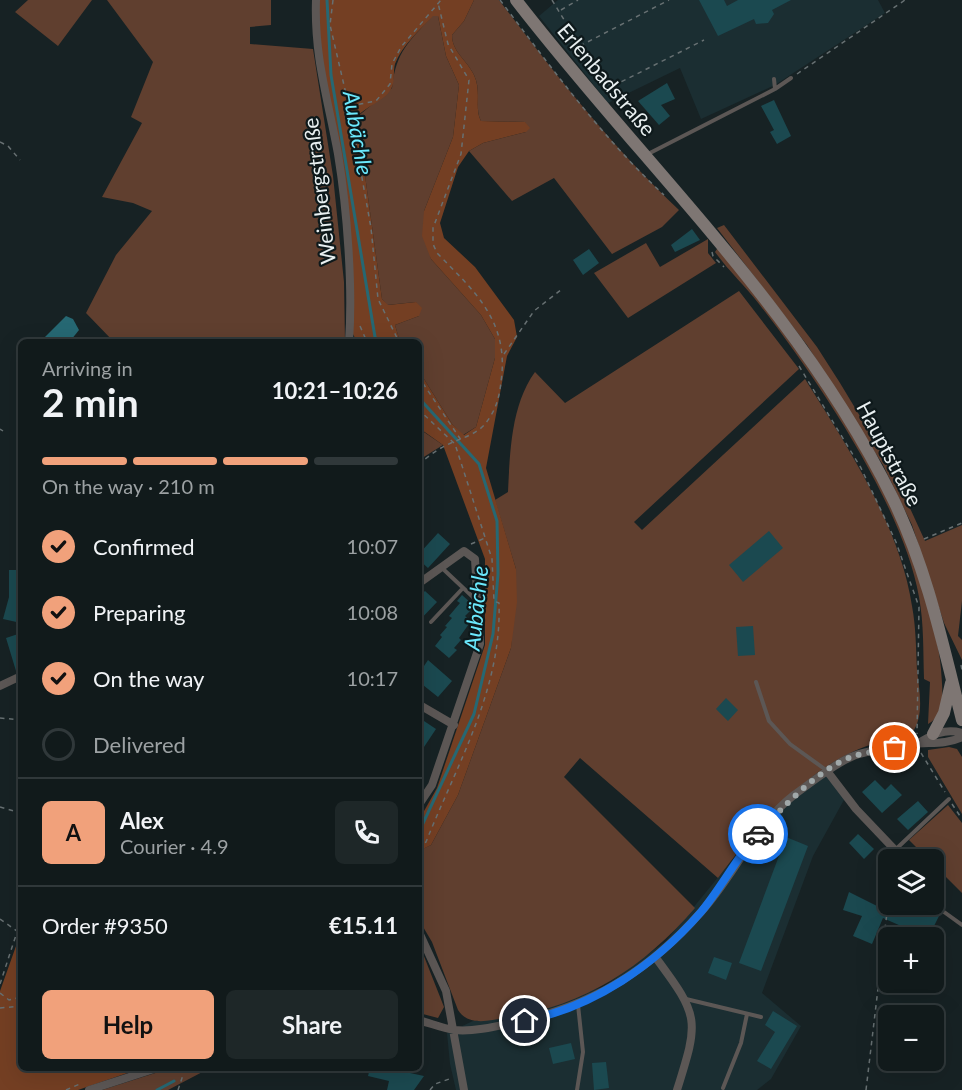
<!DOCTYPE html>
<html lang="en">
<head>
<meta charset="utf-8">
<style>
	:root { --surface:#111a1b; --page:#1e2728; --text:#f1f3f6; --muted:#9ca1a3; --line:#30383a; --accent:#f1a17b }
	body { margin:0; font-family:Lato,sans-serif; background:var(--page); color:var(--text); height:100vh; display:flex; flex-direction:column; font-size:22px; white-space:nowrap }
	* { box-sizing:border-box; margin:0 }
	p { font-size:20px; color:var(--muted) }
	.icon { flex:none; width:33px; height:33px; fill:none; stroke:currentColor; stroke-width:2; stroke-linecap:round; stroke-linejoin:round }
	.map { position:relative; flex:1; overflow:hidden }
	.sheet { position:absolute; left:18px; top:339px; width:404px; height:732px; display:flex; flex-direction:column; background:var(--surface); border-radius:9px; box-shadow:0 6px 24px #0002,0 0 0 2px var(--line) }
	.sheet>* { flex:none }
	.fabs { position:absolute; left:878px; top:849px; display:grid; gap:12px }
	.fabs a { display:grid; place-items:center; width:66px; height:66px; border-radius:9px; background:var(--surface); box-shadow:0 6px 24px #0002,0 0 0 2px var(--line); font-size:30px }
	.pin { position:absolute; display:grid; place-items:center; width:51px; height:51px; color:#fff; margin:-26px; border:3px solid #fff; border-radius:50%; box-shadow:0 2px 6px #0007 }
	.courier { position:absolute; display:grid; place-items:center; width:60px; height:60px; margin:-30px; border:4px solid #1a73e8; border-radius:50%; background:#fff; color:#222; box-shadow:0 2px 8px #0007 }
	.head em { font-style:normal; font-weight:700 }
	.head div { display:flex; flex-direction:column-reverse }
	.head { display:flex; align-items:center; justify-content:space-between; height:102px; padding:0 24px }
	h1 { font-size:39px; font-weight:700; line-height:45px }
	.bar { display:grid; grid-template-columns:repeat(4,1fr); gap:9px 6px; align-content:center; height:72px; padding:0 24px }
	.bar i { height:8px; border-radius:4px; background:var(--line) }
	.bar .selected { background:var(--accent) }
	.bar p { grid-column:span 4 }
	.line { display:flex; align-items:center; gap:15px; padding:0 24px; border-top:2px solid var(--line) }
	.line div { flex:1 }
	.round { display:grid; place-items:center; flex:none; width:63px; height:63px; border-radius:9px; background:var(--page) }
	ol { padding:0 24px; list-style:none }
	li { display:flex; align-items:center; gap:18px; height:66px }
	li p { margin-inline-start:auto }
	li .icon { padding:6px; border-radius:50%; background:var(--accent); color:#111; stroke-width:4 }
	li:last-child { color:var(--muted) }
	li i { width:33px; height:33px; border:3px solid var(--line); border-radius:50% }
	.cta { display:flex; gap:12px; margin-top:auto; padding:12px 24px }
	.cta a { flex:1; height:69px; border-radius:9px; background:var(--accent); color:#111; font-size:24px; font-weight:700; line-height:69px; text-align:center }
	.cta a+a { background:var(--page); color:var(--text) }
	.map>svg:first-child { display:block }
	.built { fill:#1b2e32 }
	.green { fill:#603f2f }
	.forest { fill:#743f23 }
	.water { fill:#266873 }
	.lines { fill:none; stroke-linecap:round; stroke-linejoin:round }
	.stream { stroke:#266873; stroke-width:3 }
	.building { fill:#1b4950 }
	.path { stroke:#677072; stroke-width:1.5; stroke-dasharray:4.5 4.5; stroke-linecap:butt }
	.lane { stroke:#5c5755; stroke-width:4 }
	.street { stroke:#5c5755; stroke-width:8 }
	.secondary { stroke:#7e7673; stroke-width:12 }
	.done { stroke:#a0a8a9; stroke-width:6; stroke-dasharray:0 10.8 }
	.route { stroke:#1a73e8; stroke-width:8 }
	.labels { text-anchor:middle; stroke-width:4.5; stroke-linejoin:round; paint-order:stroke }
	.street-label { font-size:21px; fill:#e9f0f1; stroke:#0e191b }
	.water-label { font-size:22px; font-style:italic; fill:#6be9fd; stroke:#0e191b }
</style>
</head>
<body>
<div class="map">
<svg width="962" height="1090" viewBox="0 0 962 1090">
	<rect width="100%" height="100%" fill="#172224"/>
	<!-- built -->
	<path class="built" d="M558 0H878L885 13 775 85 701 119 680 68 608 103 539 16Z
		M826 768 845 798 813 856 762 993 801 1026 771 1079 757 1090H456L450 1064 447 1033 473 1021H482L603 987 666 941 768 816Z"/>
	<!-- green -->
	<path class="green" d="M28 0H92L58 46 15 12Z
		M107 0H271V25L250 27V44L313 49 333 176 344 282 345 342H114L86 313 116 255 152 211 133 203 102 197 142 123 131 117 153 62Z
		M474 0H499C555 74 611 146 679 210L662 227 612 254 554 178 512 201 469 151 483 143 526 132 525 122 481 121C474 108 482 91 474 75 467 60 452 52 452 35L464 21Z
		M432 16H438L446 56 459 85 453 137 424 211 431 259 481 315 495 339V358L476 427 463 435 452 424 419 371 418 342H400L395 325 419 316 416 302 387 305 382 299 357 117 392 88C396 51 409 42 432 16Z
		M724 225 817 347 840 383 893 471 925 541 962 525V601L958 636 962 640V660L944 623 912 525 883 465 807 345 717 228Z
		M708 239V253L716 263 628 318 594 273 646 243 660 267Z
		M719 246C801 357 886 462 925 598 932 622 939 644 941 669 942 687 947 714 928 724L930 682 924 679C923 651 924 624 919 597 903 505 816 377 759 304 745 286 728 270 715 252Z
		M739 291 799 369 634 522 642 530 805 379C847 446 900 526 912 606 916 627 916 649 917 670 919 689 925 716 912 733 895 738 876 742 859 749 803 772 753 831 718 878L580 758 564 777 695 908C642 969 584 1006 504 1018 488 1021 468 1026 458 1010L432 942 419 920 418 851 431 845 458 795 511 648 516 569 495 500 508 492C510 452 511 405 535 372L565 403Z
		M418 428 443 445 419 460H418Z
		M949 747 957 749 962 757V814L928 757V750Z
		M948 805 962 823V893L933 864V860L928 859 909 840Z
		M418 941 444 1007 438 1018 419 1013Z
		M171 1068H210L168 1090H102Z"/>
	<!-- forest -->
	<path class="forest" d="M318 0H474L464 21 452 35C452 52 467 60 474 75 482 91 474 109 481 121L525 122 530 128 526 132 483 143 469 151 458 167 440 223 444 238 475 267 514 320 517 337 507 356 486 468 516 569 517 602 511 648 458 795 431 845 419 851V820L437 788 485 645V559L443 445 419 428V371L452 424 464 435 476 427 495 358V339L481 315 431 259 422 236 424 211 453 137 459 85 446 56 438 16H433C420 30 402 45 395 64 393 71 395 80 392 87 387 100 366 106 357 117L382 299 388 305 416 302 422 308 419 316 395 325 400 342H357L352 332 346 210 320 49Z
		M21 932V1068H142L78 1090H0V991Z"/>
	<!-- water -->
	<path class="water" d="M66 316 73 319 79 330 71 340 40 342Z"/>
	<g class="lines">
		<!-- stream -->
		<path class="stream" d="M327 0 331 75 375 337 379 342
			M418 397 479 464 497 521 498 574 493 634 474 714 418 834
			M157 1090 174 1081"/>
	</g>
	<!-- building -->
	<path class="building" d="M699 0H724L727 6 738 0H791L772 10 774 14 768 23 756 24 754 19 718 36Z
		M667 83 675 99 661 105 670 116 659 125 638 101Z
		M774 100 791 136 777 144 770 132 774 130 761 106Z
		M692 229 700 240 675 252 671 245Z
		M589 249 599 263 583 275 573 260Z
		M769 531 783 548 743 582 729 565Z
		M438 533 450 544 428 568 418 559V555Z
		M9 570H21V623L3 619 9 597Z
		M425 591 437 602 418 622V597Z
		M462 595 471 603 472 609 465 616 471 621 459 638 461 640 454 648 457 650 449 658 435 646 442 637 440 635 447 627 445 626 452 618 449 616 460 603 457 601Z
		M753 626 755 655 738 656 736 627Z
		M21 633V670L16 671 6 638Z
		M428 660 452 681 438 697 418 681V661L424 666Z
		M726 698 738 710 728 721 716 709Z
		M424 721 436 729 418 756V729Z
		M875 780 885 790 891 784 902 795 882 813 862 792Z
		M918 801 928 812 908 830 897 819Z
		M858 834 874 849 864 859 849 843Z
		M786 837 808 846 761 971 739 963Z
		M849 892 891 913 894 904H920L940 914 928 938 883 918 872 944 853 936 862 916 843 910Z
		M714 957 732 963 726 980 708 973Z
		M773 1011 797 1026 771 1069 757 1061 775 1032 765 1025Z
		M571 1043 575 1059 553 1064 549 1048Z
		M606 1062 609 1088 594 1090 592 1063Z
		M370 1068H387L424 1076 414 1090H387L389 1081 368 1076Z"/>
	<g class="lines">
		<!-- path -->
		<path class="path" d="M333 0 330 25 350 111 371 228 378 299 399 342
			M500 0C551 67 602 138 664 195
			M552 0 580 46 611 87 704 40
			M561 10 578 0
			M572 50 669 0
			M797 74 905 0
			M350 106 376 101 390 84 392 64 401 47 441 0
			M0 142 8 146 20 160
			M712 252 713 256 724 267
			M360 326 367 342
			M504 354 534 311 562 289
			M799 366 861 468 896 542 919 607 917 734
			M418 376 461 440
			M418 409 455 444 492 559 494 601 499 603C502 689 457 764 426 842L418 847
			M0 429 3 431
			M418 464C427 458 436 450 445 446 457 439 475 436 485 424 498 408 500 393 502 373 506 318 473 290 437 253L433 244V228L461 154 469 80 448 44 438 3
			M924 539 962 523
			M471 544 485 538
			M961 665 962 670
			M0 718 21 720
			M921 753 945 792
			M952 804 962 819
			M0 807 21 813
			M0 919 21 934
			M0 984 17 932
			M0 993 9 1000 21 997
			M0 1008 21 1006
			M66 1090 82 1083
			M178 1090 182 1078 179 1068
			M430 1090 435 1084 452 1078
			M866 1090 888 904"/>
		<!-- lane -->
		<path class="lane" d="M774 79 775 89
			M646 155 775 89 791 78
			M442 568 475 599
			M431 622 463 588
			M756 682 769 721 790 744 826 770
			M899 860 895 850 949 799
			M933 904 962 925
			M686 999 761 1017
			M723 1088 741 1043 747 1014
			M577 1090 583 1052 578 1005"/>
		<!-- street -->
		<path class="street" d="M316 0C314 57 328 99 338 154 347 209 353 286 349 342
			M418 584 464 551 475 559 480 644 432 785 418 806
			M0 686 21 676
			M418 704 454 725
			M917 744C931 735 945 728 962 733
			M827 771 856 809 895 850
			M418 930 446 991 464 1090
			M656 958C700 1017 699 1020 677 1090
			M418 1020C430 1023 442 1028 454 1030 472 1032 494 1027 512 1023 590 1007 648 972 701 912 734 876 754 826 794 795 812 782 831 766 851 757 869 749 894 748 913 744 931 742 945 745 962 737
			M89 1090 157 1068"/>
		<!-- secondary -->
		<path class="secondary" d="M516 0C644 166 800 309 893 499 927 569 943 645 962 720
			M933 734 944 713 951 683"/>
	</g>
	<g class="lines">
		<!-- done -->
		<path class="done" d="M758 834C782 808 820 767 854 756 867 752 882 751 895 748"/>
		<!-- route -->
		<path class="route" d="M525 1021C595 1006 655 965 701 912 722 887 736 858 758 834"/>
	</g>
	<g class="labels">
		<!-- street labels -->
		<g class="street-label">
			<text transform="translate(606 80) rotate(50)" y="7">Erlenbadstraße</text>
			<text transform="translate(320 191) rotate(-97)" y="7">Weinbergstraße</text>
			<text transform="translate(889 454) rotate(62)" y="7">Hauptstraße</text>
		</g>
		<!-- water labels -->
		<g class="water-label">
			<text transform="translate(358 133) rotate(80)" y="8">Aubächle</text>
			<text transform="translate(476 608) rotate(-84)" y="8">Aubächle</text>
		</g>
	</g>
</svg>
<div class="fabs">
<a><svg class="icon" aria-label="layers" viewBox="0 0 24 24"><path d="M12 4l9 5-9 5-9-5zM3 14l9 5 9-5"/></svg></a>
<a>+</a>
<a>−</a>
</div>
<div class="pin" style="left:895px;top:748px;background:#ea580c"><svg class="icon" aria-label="bag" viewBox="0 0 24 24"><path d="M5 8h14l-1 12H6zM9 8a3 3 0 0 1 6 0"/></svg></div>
<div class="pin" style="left:525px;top:1021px;background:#1f2937"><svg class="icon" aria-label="home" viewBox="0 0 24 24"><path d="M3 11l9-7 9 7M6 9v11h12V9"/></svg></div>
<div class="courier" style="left:758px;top:834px"><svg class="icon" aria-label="car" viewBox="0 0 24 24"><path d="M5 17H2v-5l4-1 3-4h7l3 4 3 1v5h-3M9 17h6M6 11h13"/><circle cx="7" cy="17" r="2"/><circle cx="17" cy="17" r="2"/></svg></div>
<section class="sheet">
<div class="head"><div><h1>2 min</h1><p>Arriving in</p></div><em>10:21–10:26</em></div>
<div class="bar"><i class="selected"></i><i class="selected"></i><i class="selected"></i><i></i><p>On the way · 210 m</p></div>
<ol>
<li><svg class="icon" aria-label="check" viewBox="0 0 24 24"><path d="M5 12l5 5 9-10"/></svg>Confirmed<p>10:07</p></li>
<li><svg class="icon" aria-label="check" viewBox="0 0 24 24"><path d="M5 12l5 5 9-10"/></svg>Preparing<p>10:08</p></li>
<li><svg class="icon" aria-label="check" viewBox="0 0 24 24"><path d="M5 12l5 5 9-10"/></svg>On the way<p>10:17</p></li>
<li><i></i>Delivered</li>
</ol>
<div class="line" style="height:108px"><b class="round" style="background:var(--accent);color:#111">A</b><div><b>Alex</b><p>Courier · 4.9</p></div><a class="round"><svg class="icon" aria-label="phone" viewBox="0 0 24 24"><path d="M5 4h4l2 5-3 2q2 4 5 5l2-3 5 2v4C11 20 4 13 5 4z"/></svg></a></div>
<div class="line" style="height:78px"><div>Order #9350</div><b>€15.11</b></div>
<div class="cta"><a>Help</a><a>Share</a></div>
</section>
</div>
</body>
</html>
